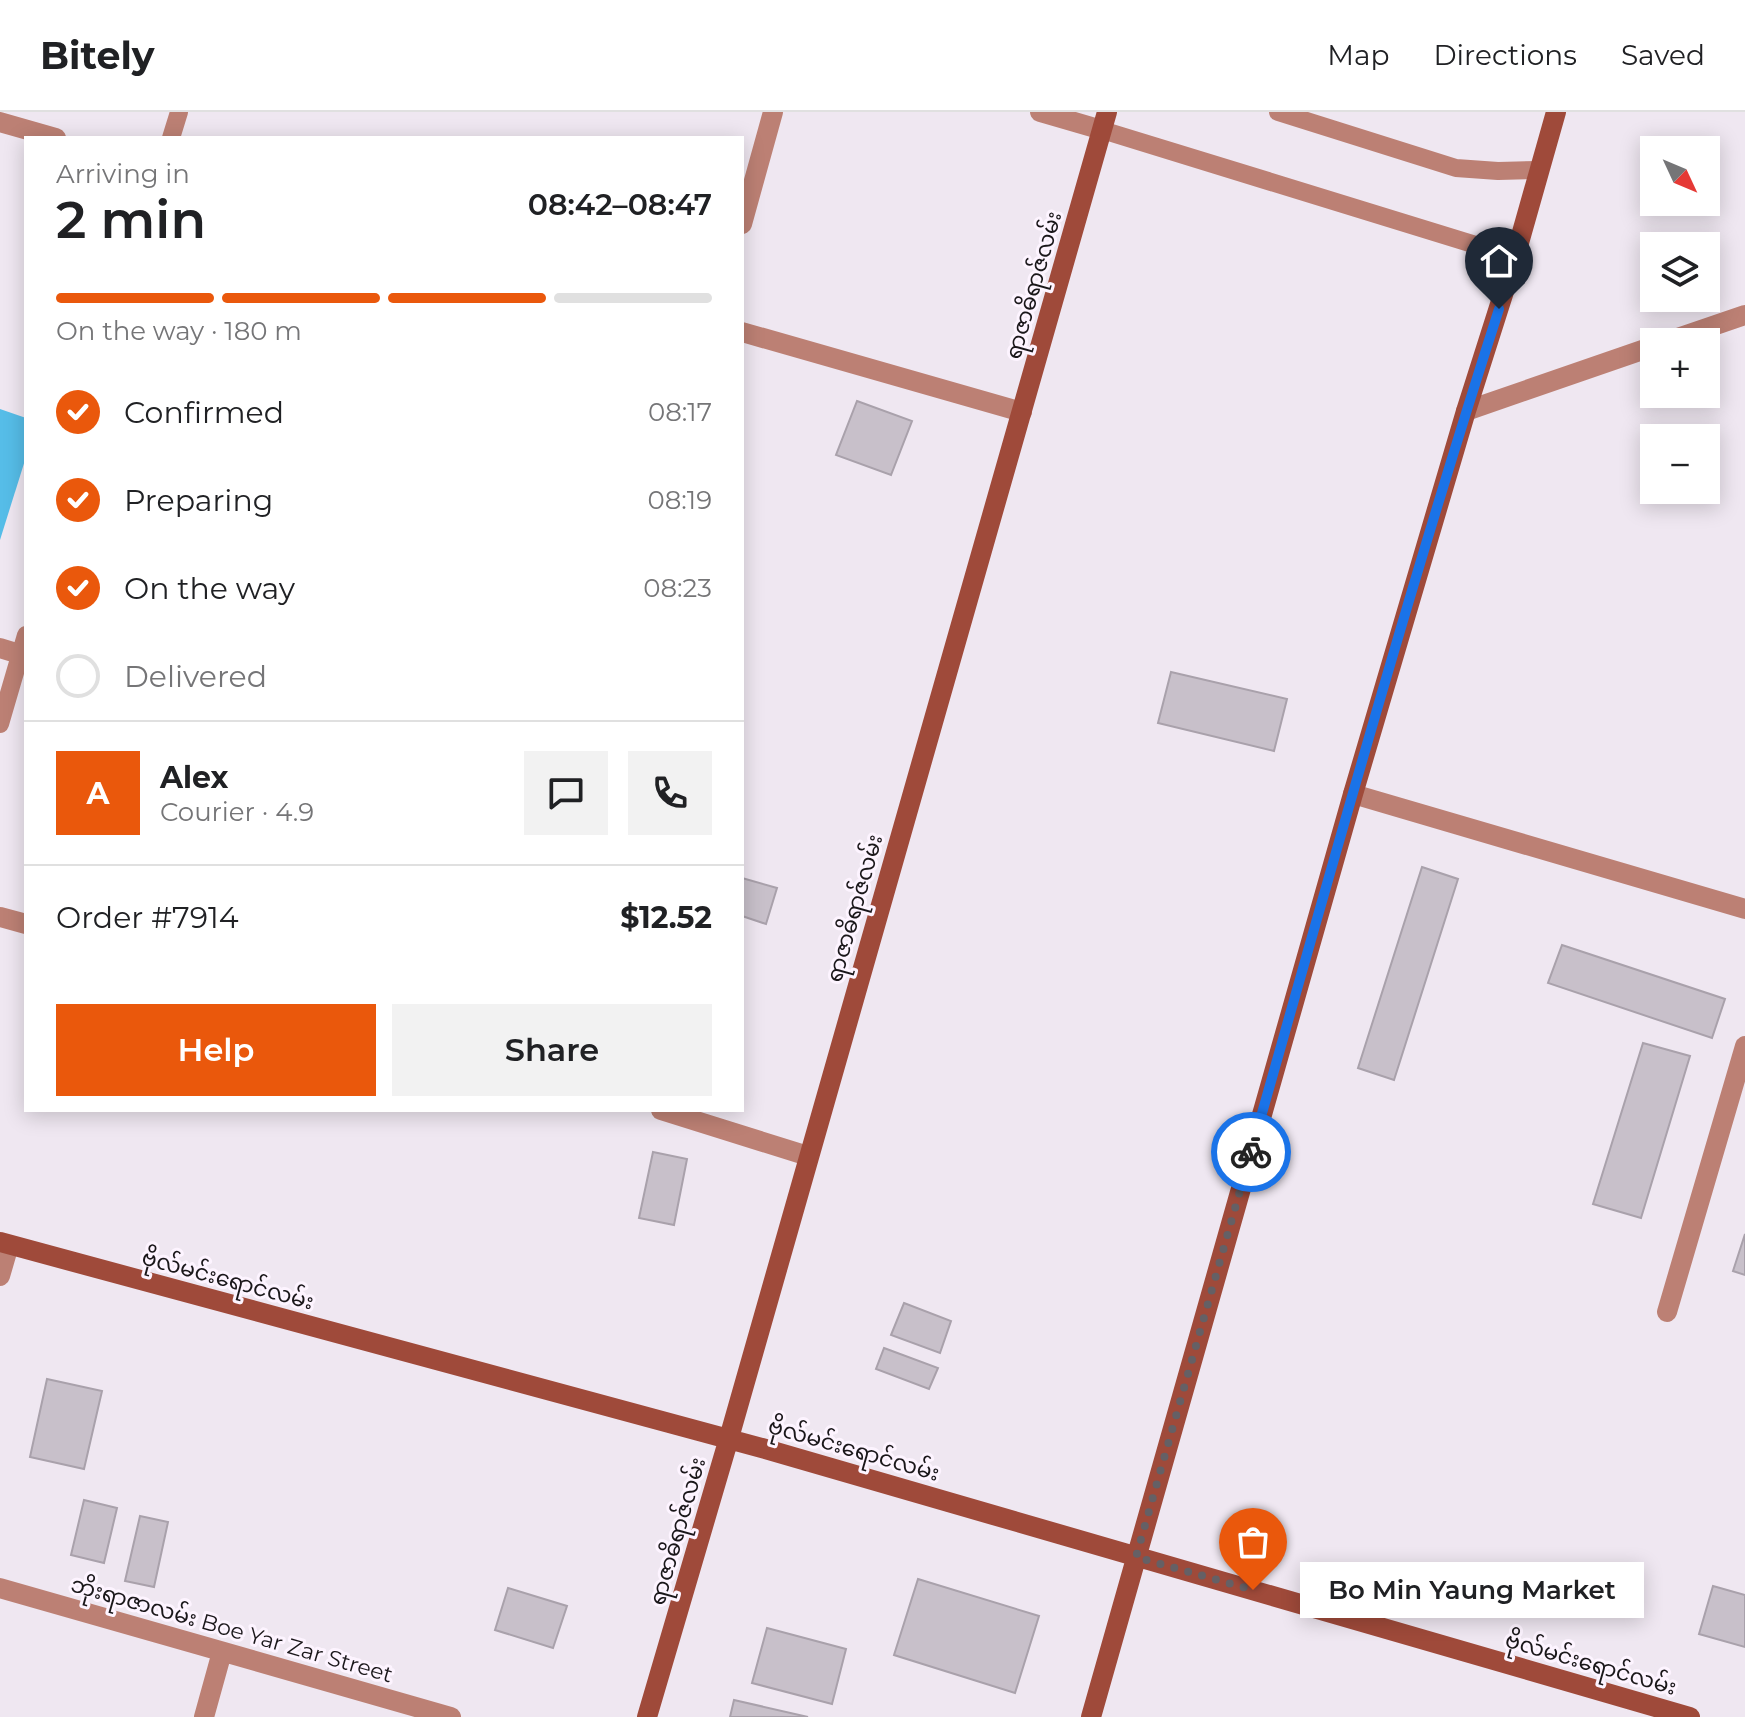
<!DOCTYPE html>
<html lang="en">
<head>
<meta charset="utf-8">
<style>
	:root { --surface:#fff; --page:#f2f2f2; --text:#202124; --muted:#757577; --line:#e0e0e0; --accent:#ea580c }
	body { margin:0; font-family:Montserrat,"Noto Sans Myanmar",sans-serif; background:var(--page); color:var(--text); height:100vh; display:flex; flex-direction:column; font-size:30px; white-space:nowrap }
	* { box-sizing:border-box; margin:0 }
	p { font-size:26px; color:var(--muted) }
	.icon { flex:none; width:44px; height:44px; fill:none; stroke:currentColor; stroke-width:2; stroke-linecap:round; stroke-linejoin:round }
	.map { position:relative; flex:1; overflow:hidden }
	.sheet { position:absolute; left:24px; top:24px; width:720px; height:976px; display:flex; flex-direction:column; background:var(--surface); border-radius:0px; box-shadow:0 4px 20px #0003 }
	.sheet>* { flex:none }
	.needle { width:52px; rotate:134deg }
	.tools { position:absolute; left:1640px; top:24px; display:grid; gap:16px }
	.tools a { display:grid; place-items:center; width:80px; height:80px; border-radius:0px; background:var(--surface); box-shadow:0 4px 20px #0003; font-size:40px }
	.pin { position:absolute; display:grid; place-items:center; width:68px; height:68px; color:#fff; margin:-82px -34px; border-radius:50% 50% 50% 0; rotate:-45deg; box-shadow:0 0 8px #0007 }
	.pin .icon { rotate:45deg }
	.courier { position:absolute; display:grid; place-items:center; width:80px; height:80px; margin:-40px; border:6px solid #1a73e8; border-radius:50%; background:#fff; color:#222; box-shadow:0 2px 10px #0007 }
	.bubble { position:absolute; height:56px; border-radius:0px; background:var(--surface); box-shadow:0 4px 20px #0003; font-size:26px; font-weight:600; line-height:56px; text-align:center }
	.overview em { font-style:normal; font-weight:600 }
	.overview div { display:flex; flex-direction:column-reverse }
	.overview { display:flex; align-items:center; justify-content:space-between; height:136px; padding:0 32px }
	h1 { font-size:52px; font-weight:600; line-height:60px }
	.bar { display:grid; grid-template-columns:repeat(4,1fr); gap:12px 8px; align-content:center; height:96px; padding:0 32px }
	.bar i { height:10px; border-radius:6px; background:var(--line) }
	.bar .current { background:var(--accent) }
	.bar p { grid-column:span 4 }
	.line { display:flex; align-items:center; gap:20px; padding:0 32px; border-top:2px solid var(--line) }
	.line div { flex:1 }
	.round { display:grid; place-items:center; flex:none; width:84px; height:84px; border-radius:0px; background:var(--page) }
	ol { padding:0 32px; list-style:none }
	li { display:flex; align-items:center; gap:24px; height:88px }
	li p { margin-inline-start:auto }
	li .icon { padding:8px; border-radius:50%; background:var(--accent); color:#fff; stroke-width:4 }
	li:last-child { color:var(--muted) }
	li i { width:44px; height:44px; border:4px solid var(--line); border-radius:50% }
	.primary-button { display:flex; gap:16px; margin-top:auto; padding:16px 32px }
	.primary-button a { flex:1; height:92px; border-radius:0px; background:var(--accent); color:#fff; font-size:32px; font-weight:600; line-height:92px; text-align:center }
	.primary-button a+a { background:var(--page); color:var(--text) }
	header { display:flex; align-items:center; gap:48px; box-sizing:border-box; height:112px; padding:0 40px; background:var(--surface); border-bottom:2px solid var(--line) }
	header strong { font-size:38px }
	nav { display:flex; gap:44px; margin-inline-start:auto; font-size:28px }
	.map>svg:first-child { display:block }
	.water { fill:#56bde8 }
	.building { fill:#c8c0ca; stroke:#a9a1ab; stroke-width:2 }
	.lines { fill:none; stroke-linecap:round; stroke-linejoin:round }
	.lane { stroke:#bc8074; stroke-width:18 }
	.street { stroke:#bc8074; stroke-width:20 }
	.secondary { stroke:#9f4a3a; stroke-width:20 }
	.done { stroke:#656065; stroke-width:8; stroke-dasharray:0 14.4 }
	.route { stroke:#1a73e8; stroke-width:10 }
	.labels { text-anchor:middle; stroke-width:6; stroke-linejoin:round; paint-order:stroke }
	.street-label { font-size:22px; fill:#1a171a; stroke:#fdf4ff }
</style>
</head>
<body>
<header>
<strong>Bitely</strong>
<nav><a>Map</a><a>Directions</a><a>Saved</a></nav>
</header>
<div class="map">
<svg width="1745" height="1605" viewBox="0 0 1745 1605">
	<rect width="100%" height="100%" fill="#efe7f1"/>
	<!-- water -->
	<path class="water" d="M0 297 26 306V345L0 428Z"/>
	<!-- building -->
	<path class="building" d="M857 289 912 309 891 363 836 343Z
		M1171 560 1287 587 1274 639 1158 611Z
		M1422 755 1458 767 1394 968 1358 956Z
		M742 766 777 776 766 812 742 804Z
		M1562 833 1725 887 1712 926 1548 871Z
		M1643 931 1690 944 1641 1106 1593 1092Z
		M653 1040 687 1047 674 1113 639 1106Z
		M1745 1122V1163L1733 1159Z
		M904 1191 951 1209 940 1241 891 1223Z
		M884 1236 938 1256 929 1277 876 1257Z
		M47 1267 102 1279 84 1357 30 1345Z
		M84 1388 117 1396 104 1451 71 1443Z
		M140 1404 168 1410 154 1475 125 1469Z
		M918 1467 1039 1504 1015 1581 894 1543Z
		M1713 1474 1745 1483V1535L1699 1522Z
		M508 1476 567 1494 553 1536 495 1518Z
		M767 1516 846 1537 832 1592 752 1571Z
		M734 1588 808 1605H730Z"/>
	<g class="lines">
		<!-- lane -->
		<path class="lane" d="M1278 0 1456 56 1498 59 1538 58
			M1102 18 1515 145
			M171 26 179 0
			M0 612 26 523"/>
		<!-- street -->
		<path class="street" d="M1040 0 1102 18
			M0 10 56 26
			M742 112 773 0
			M742 220 1022 300
			M1666 230 1745 203
			M1466 299 1654 234
			M0 536 26 544
			M1353 682 1745 797
			M0 805 26 812
			M661 998 808 1044
			M0 1164 9 1133
			M1667 1200 1745 934
			M0 1476 451 1605
			M204 1605 222 1540"/>
		<!-- secondary -->
		<path class="secondary" d="M0 1130 762 1336 1690 1605
			M647 1605 729 1326 1107 0
			M1091 1605 1353 682 1466 299 1515 145 1556 0"/>
	</g>
	<g class="lines">
		<!-- done -->
		<path class="done" d="M1251 1040 1136 1445 1253 1478"/>
		<!-- route -->
		<path class="route" d="M1251 1040C1331 758 1409 476 1499 197"/>
	</g>
	<g class="labels">
		<!-- street labels -->
		<g class="street-label">
			<text transform="translate(1033 173) rotate(-74)" y="8">ရာဇာဓိရာဇ်လမ်း</text>
			<text transform="translate(854 796) rotate(-74)" y="8">ရာဇာဓိရာဇ်လမ်း</text>
			<text transform="translate(228 1167) rotate(15)" y="8">ဗိုလ်မင်းရောင်လမ်း</text>
			<text transform="translate(854 1337) rotate(16)" y="8">ဗိုလ်မင်းရောင်လမ်း</text>
			<text transform="translate(677 1419) rotate(-74)" y="8">ရာဇာဓိရာဇ်လမ်း</text>
			<text transform="translate(232 1517) rotate(16)" y="8">ဘိုးရာဇာလမ်း Boe Yar Zar Street</text>
			<text transform="translate(1591 1551) rotate(16)" y="8">ဗိုလ်မင်းရောင်လမ်း</text>
		</g>
	</g>
</svg>
<div class="tools">
<a><svg class="needle" viewBox="-14 -14 28 28"><path d="M0-13l5 13h-10z" fill="#e53935"/><path d="M0 13l5-13h-10z" fill="#757577"/></svg></a>
<a><svg class="icon" aria-label="layers" viewBox="0 0 24 24"><path d="M12 4l9 5-9 5-9-5zM3 14l9 5 9-5"/></svg></a>
<a>+</a>
<a>−</a>
</div>
<div class="pin" style="left:1253px;top:1478px;background:#ea580c"><svg class="icon" aria-label="bag" viewBox="0 0 24 24"><path d="M5 8h14l-1 12H6zM9 8a3 3 0 0 1 6 0"/></svg></div>
<div class="pin" style="left:1499px;top:197px;background:#1f2937"><svg class="icon" aria-label="home" viewBox="0 0 24 24"><path d="M3 11l9-7 9 7M6 9v11h12V9"/></svg></div>
<div class="courier" style="left:1251px;top:1040px"><svg class="icon" aria-label="bike" viewBox="0 0 24 24"><circle cx="6" cy="16" r="4"/><circle cx="18" cy="16" r="4"/><path d="M6 16l4-8h5l3 8M10 8l3 8H6M13 5h3"/></svg></div>
<div class="bubble" style="left:1300px;top:1450px;width:344px">Bo Min Yaung Market</div>
<section class="sheet">
<div class="overview"><div><h1>2 min</h1><p>Arriving in</p></div><em>08:42–08:47</em></div>
<div class="bar"><i class="current"></i><i class="current"></i><i class="current"></i><i></i><p>On the way · 180 m</p></div>
<ol>
<li><svg class="icon" aria-label="check" viewBox="0 0 24 24"><path d="M5 12l5 5 9-10"/></svg>Confirmed<p>08:17</p></li>
<li><svg class="icon" aria-label="check" viewBox="0 0 24 24"><path d="M5 12l5 5 9-10"/></svg>Preparing<p>08:19</p></li>
<li><svg class="icon" aria-label="check" viewBox="0 0 24 24"><path d="M5 12l5 5 9-10"/></svg>On the way<p>08:23</p></li>
<li><i></i>Delivered</li>
</ol>
<div class="line" style="height:144px"><b class="round" style="background:var(--accent);color:#fff">A</b><div><b>Alex</b><p>Courier · 4.9</p></div><a class="round"><svg class="icon" aria-label="chat" viewBox="0 0 24 24"><path d="M4 5h16v11H9l-5 4z"/></svg></a><a class="round"><svg class="icon" aria-label="phone" viewBox="0 0 24 24"><path d="M5 4h4l2 5-3 2q2 4 5 5l2-3 5 2v4C11 20 4 13 5 4z"/></svg></a></div>
<div class="line" style="height:104px"><div>Order #7914</div><b>$12.52</b></div>
<div class="primary-button"><a>Help</a><a>Share</a></div>
</section>
</div>
</body>
</html>
